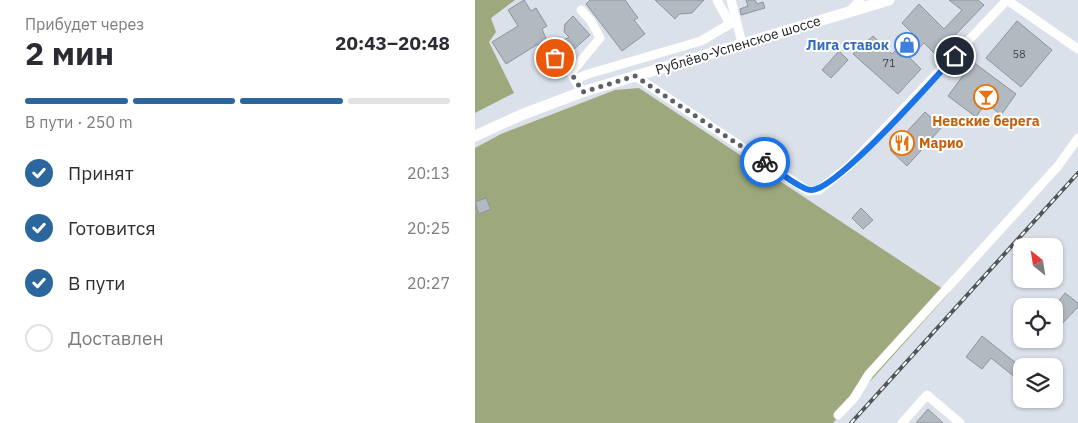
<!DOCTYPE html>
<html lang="ru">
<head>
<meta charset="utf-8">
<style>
	:root { --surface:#fff; --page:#f2f2f3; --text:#2b2b33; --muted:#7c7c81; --line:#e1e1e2; --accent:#2b669d }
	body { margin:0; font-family:"IBM Plex Sans",sans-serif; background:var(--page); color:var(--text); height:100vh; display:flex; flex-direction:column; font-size:19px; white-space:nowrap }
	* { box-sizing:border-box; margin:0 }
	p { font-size:16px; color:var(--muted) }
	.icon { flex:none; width:28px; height:28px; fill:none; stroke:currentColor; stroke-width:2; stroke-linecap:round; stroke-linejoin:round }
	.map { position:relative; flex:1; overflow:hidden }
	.sheet { display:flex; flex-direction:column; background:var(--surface); width:475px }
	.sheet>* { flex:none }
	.needle { width:32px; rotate:330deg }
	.fabs { position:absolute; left:538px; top:238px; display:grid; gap:10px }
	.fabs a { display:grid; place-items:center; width:50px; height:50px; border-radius:10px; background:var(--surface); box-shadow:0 1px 4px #0004; font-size:25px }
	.pin { position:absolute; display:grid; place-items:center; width:42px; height:42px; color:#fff; margin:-21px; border:2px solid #fff; border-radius:50%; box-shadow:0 1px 5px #0007 }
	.courier { position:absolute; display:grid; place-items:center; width:50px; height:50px; margin:-25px; border:4px solid #1a73e8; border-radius:50%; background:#fff; color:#222; box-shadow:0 1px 6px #0007 }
	.head em { font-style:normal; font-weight:700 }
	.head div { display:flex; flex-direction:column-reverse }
	.head { display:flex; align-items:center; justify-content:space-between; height:85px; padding:0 25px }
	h1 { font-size:32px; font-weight:700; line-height:38px }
	.bar { display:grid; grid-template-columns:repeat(4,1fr); gap:8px 5px; align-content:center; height:60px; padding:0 25px }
	.bar i { height:6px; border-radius:4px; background:var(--line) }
	.bar .active { background:var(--accent) }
	.bar p { grid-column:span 4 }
	ol { padding:0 25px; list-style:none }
	li { display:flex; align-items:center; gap:15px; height:55px }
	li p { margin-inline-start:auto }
	li .icon { padding:5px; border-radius:50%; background:var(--accent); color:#fff; stroke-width:4 }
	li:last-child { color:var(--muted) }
	li i { width:28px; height:28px; border:2px solid var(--line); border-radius:50% }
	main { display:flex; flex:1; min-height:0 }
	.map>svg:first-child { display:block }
	.forest { fill:#9da97c }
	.building { fill:#b2b9c1; stroke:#8d949c }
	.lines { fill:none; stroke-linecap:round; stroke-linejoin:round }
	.minor { stroke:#fff; stroke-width:9 }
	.major { stroke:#fff; stroke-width:11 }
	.rail-casing { stroke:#51555a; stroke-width:4 }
	.rail { stroke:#fff; stroke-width:2; stroke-dasharray:5.5; stroke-linecap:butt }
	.done { stroke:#5d6065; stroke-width:5; stroke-dasharray:0 9 }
	.route { stroke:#1a73e8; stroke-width:6 }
	.labels { text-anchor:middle; stroke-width:4; stroke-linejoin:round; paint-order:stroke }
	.number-label { font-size:11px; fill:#3f4247 }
	.street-label { font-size:14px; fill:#191b1e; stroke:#fff }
	.shop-label { font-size:14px; font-weight:bold; fill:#366cbe; stroke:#fff; text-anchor:end }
	.food-label { font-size:14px; font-weight:bold; fill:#c56008; stroke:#fff }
</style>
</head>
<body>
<main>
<section class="sheet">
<div class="head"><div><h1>2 мин</h1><p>Прибудет через</p></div><em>20:43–20:48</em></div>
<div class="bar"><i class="active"></i><i class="active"></i><i class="active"></i><i></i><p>В пути · 250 m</p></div>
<ol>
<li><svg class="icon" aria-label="check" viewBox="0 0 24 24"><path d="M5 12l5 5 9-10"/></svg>Принят<p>20:13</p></li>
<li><svg class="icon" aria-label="check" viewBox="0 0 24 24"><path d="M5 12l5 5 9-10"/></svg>Готовится<p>20:25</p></li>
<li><svg class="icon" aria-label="check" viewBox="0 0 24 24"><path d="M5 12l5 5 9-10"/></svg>В пути<p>20:27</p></li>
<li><i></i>Доставлен</li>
</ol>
</section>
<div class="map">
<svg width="603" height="423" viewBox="0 0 603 423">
	<rect width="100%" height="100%" fill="#dae1ea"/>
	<!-- forest -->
	<path class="forest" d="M0 0H40L16 18 21 32 14 42 39 93 0 113Z
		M164 88 474 293 358 423H0V148L26 134 140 90Z"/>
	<!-- building -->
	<path class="building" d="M49 0 56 11 61 8 72 26 67 29 75 48 68 52 63 44 31 64 17 42 43 26 33 10Z
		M115 0H150L163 18 159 20 170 34 147 51 111 4Z
		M180 0H229L217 13 204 14 200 19Z
		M271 0H280L282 4 288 2 290 8 266 15 265 9 273 6Z
		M474 0H503L509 5 461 55 449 43 435 58 446 69 423 94 378 54 398 36 417 54 438 34 427 23 444 4 469 29 487 10Z
		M98 16 115 35 98 50 89 40 94 37 89 32 90 24Z
		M542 21 577 50 546 87 511 58Z
		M364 51 373 60 356 78 347 70Z
		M498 62 541 94 526 115 511 103 501 117 473 96Z
		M450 112 467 127 432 166 415 150Z
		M11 198 16 209 4 214 0 202Z
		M386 208 398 220 388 229 377 218Z
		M590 293 603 303V307L582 329 579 326V307Z
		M507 336 546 367V382L516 358 507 369 491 357Z
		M453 409 468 423H441Z"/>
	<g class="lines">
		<!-- minor -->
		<path class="minor" d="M242 0 255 24
			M256 0 267 43
			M532 0 603 49
			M106 10 116 21 125 38 96 73 107 92
			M374 12 385 0
			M80 58 96 73
			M160 76 333 191 344 190 374 166 532 0
			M101 79 113 74 226 41 260 21
			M363 415 379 398 394 374 583 166 603 138
			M427 423 452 395 485 423"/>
		<!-- major -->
		<path class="major" d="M0 136 46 115 107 92 414 0"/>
		<defs>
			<path id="rail" d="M376 423 603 173"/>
		</defs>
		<!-- rail casing -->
		<use href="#rail" class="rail-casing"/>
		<!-- rail -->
		<use href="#rail" class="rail"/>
	</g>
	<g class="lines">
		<!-- done -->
		<path class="done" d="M80 58 96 73 108 92 160 76 290 162"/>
		<!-- route -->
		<path class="route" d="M290 162C299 168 326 190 336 190 361 191 459 79 480 56"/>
	</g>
	<!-- icons -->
	<defs>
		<symbol id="shop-ring" viewBox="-11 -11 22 22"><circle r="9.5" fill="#fff" stroke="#3f7fe0" stroke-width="1.5"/><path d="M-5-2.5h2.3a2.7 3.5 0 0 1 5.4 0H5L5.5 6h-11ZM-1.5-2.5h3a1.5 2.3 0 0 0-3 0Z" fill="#3f7fe0"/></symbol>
		<symbol id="bar-ring" viewBox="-11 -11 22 22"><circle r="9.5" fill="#fff" stroke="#e8710a" stroke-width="1.5"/><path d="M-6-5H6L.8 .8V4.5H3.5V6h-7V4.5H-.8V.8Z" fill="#e8710a"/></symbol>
		<symbol id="restaurant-ring" viewBox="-11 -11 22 22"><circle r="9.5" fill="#fff" stroke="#e8710a" stroke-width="1.5"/><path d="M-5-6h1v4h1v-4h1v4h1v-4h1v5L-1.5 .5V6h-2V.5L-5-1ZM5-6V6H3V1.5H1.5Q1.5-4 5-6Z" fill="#e8710a"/></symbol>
	</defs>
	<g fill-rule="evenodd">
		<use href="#shop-ring" x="418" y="31" width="28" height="28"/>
		<use href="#bar-ring" x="497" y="83" width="28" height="28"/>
		<use href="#restaurant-ring" x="413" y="129" width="28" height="28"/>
	</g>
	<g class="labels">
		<!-- number labels -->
		<g class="number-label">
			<text x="544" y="58">58</text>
			<text x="414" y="67">71</text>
		</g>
		<!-- street labels -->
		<g class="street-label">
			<text transform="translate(263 45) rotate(-17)" y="5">Рублёво-Успенское шоссе</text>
		</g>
		<!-- shop labels -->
		<g class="shop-label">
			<text x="414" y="50">Лига ставок</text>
		</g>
		<!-- food labels -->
		<g class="food-label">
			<text x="511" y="126">Невские берега</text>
			<text x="444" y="148" text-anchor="start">Марио</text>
		</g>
	</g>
</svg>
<div class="fabs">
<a><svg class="needle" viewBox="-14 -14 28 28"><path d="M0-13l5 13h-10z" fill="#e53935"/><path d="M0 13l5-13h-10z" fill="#7c7c81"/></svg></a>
<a><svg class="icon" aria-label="locate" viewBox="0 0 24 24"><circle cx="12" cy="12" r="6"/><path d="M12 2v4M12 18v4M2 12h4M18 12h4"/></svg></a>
<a><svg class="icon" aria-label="layers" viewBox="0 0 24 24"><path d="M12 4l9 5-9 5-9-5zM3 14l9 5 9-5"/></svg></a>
</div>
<div class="pin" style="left:80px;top:58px;background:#ea580c"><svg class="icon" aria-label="bag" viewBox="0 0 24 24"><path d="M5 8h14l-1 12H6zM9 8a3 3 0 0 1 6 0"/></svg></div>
<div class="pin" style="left:480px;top:56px;background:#1f2937"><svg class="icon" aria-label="home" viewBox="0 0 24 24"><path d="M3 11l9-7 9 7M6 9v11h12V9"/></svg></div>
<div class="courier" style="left:290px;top:162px"><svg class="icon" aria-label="bike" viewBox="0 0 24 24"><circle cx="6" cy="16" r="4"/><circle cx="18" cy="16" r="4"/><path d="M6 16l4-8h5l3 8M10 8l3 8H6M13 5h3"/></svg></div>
</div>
</main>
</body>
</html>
